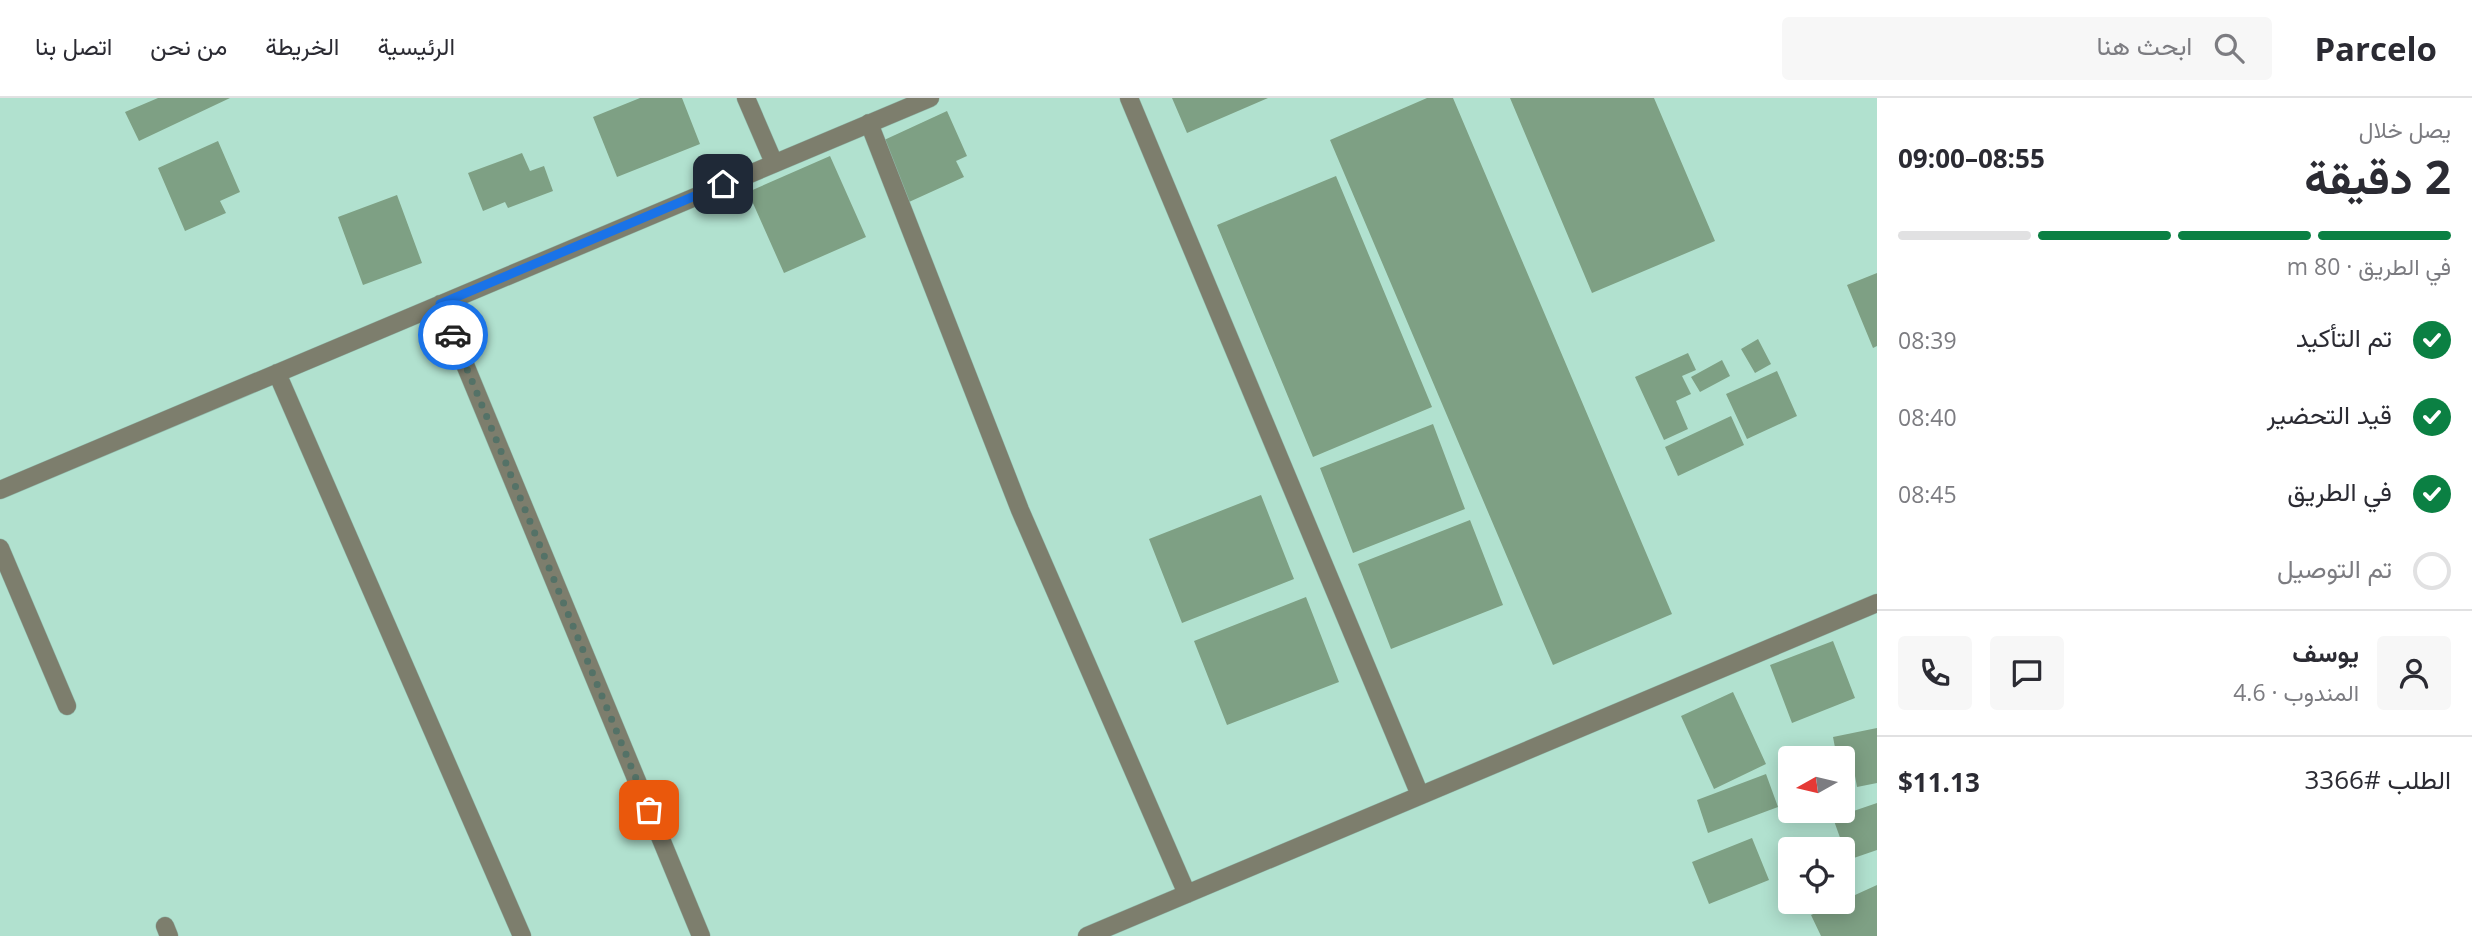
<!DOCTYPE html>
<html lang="ar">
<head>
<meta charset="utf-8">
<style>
	:root { --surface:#fff; --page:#f7f7f7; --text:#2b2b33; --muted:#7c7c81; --line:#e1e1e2; --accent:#0b8043 }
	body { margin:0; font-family:"Open Sans",Vazirmatn,sans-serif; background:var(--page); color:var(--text); direction:rtl; height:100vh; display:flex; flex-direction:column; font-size:26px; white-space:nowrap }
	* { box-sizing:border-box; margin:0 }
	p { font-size:23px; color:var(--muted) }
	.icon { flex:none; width:38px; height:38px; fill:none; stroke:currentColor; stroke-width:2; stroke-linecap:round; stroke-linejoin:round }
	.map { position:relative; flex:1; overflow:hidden; direction:ltr }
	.sheet { display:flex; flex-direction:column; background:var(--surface); width:595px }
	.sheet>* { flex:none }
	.needle { width:46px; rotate:262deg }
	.fabs { position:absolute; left:1778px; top:648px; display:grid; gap:14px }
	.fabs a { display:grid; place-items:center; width:77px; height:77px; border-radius:7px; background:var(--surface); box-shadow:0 4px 18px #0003; font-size:35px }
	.pin { position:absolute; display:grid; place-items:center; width:60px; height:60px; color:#fff; margin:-30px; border-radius:14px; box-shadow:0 4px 10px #0006 }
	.courier { position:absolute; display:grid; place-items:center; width:70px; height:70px; margin:-35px; border:5px solid #1a73e8; border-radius:50%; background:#fff; color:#222; box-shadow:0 2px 9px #0007 }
	.overview em { font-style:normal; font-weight:700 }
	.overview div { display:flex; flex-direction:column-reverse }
	.overview { display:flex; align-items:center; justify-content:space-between; height:119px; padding:0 21px }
	h1 { font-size:46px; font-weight:700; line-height:52px }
	.bar { display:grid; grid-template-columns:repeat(4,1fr); gap:10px 7px; align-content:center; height:84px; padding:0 21px }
	.bar i { height:9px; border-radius:5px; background:var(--line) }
	.bar .selected { background:var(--accent) }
	.bar p { grid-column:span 4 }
	.line { display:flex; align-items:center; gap:18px; padding:0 21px; border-top:2px solid var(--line) }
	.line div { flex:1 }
	.round { display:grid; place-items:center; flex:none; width:74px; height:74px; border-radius:7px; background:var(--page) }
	ol { padding:0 21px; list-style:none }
	li { display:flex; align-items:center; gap:21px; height:77px }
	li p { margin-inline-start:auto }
	li .icon { padding:7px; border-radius:50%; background:var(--accent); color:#fff; stroke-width:4 }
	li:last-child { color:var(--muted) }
	li i { width:38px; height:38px; border:4px solid var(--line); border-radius:50% }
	header { display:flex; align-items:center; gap:42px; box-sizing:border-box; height:98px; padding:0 35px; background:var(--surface); border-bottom:2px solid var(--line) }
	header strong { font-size:33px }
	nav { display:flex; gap:38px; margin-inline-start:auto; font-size:24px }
	.search { width:490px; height:63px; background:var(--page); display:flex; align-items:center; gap:18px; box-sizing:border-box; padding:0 24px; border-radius:7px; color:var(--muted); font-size:26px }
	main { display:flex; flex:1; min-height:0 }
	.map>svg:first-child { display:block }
	.building { fill:#7ea084 }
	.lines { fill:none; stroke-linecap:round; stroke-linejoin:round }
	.minor-casing { stroke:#92bbac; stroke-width:19 }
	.minor { stroke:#7d7e6d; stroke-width:18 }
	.done { stroke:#547267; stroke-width:7; stroke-dasharray:0 12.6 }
	.route { stroke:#1a73e8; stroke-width:9 }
</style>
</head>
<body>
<header>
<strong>Parcelo</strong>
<div class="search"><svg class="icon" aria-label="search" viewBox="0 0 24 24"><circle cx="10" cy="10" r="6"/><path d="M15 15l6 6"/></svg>ابحث هنا</div>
<nav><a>الرئيسية</a><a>الخريطة</a><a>من نحن</a><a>اتصل بنا</a></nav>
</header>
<main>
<section class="sheet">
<div class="overview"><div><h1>2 دقيقة</h1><p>يصل خلال</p></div><em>08:55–09:00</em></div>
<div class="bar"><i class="selected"></i><i class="selected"></i><i class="selected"></i><i></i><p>في الطريق · 80 m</p></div>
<ol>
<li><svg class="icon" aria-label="check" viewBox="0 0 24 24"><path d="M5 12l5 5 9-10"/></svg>تم التأكيد<p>08:39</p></li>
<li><svg class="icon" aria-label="check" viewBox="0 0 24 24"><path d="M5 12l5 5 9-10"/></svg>قيد التحضير<p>08:40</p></li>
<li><svg class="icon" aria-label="check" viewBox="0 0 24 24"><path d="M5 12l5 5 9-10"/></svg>في الطريق<p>08:45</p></li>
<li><i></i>تم التوصيل</li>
</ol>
<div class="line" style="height:126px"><a class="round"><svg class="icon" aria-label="person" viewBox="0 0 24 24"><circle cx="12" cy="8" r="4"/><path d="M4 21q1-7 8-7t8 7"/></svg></a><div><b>يوسف</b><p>المندوب · 4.6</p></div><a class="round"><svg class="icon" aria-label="chat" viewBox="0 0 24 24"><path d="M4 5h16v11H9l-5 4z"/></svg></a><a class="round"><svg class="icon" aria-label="phone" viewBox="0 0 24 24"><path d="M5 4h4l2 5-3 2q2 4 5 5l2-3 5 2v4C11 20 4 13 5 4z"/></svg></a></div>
<div class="line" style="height:91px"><div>الطلب #3366</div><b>$11.13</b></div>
</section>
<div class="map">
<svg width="1877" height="838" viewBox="0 0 1877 838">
	<rect width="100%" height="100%" fill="#b1e1cf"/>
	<!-- building -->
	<path class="building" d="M158 0H230L139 43 125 14Z
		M640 0H682L700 46 617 79 593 19Z
		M1172 0H1268L1187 35Z
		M1427 0H1453L1672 516 1553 567 1330 42Z
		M1510 0H1654L1715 143 1592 195Z
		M947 13 967 58 956 63 964 79 909 104 882 43Z
		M218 43 240 94 220 103 226 115 185 133 158 70Z
		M522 55 530 73 544 68 553 93 508 110 505 104 483 113 468 75Z
		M830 58 866 139 784 175 748 94Z
		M1336 78 1432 309 1313 359 1217 127Z
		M397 97 422 165 363 187 338 119Z
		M1877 175V248L1873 250 1847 187Z
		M1758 241 1771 266 1755 275 1741 251Z
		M1688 255 1696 272 1682 278 1691 296 1676 303 1688 331 1664 342 1635 279Z
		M1722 262 1730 278 1700 294 1691 279Z
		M1777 273 1797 318 1747 341 1726 296Z
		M1731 318 1744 347 1678 378 1665 349Z
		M1433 326 1465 411 1353 455 1320 370Z
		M1261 397 1294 481 1182 525 1149 441Z
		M1470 422 1503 507 1391 551 1358 466Z
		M1306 499 1339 584 1227 627 1194 543Z
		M1833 543 1855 600 1792 625 1770 567Z
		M1733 594 1766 666 1714 691 1681 618Z
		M1877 630V685L1857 689 1855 678 1843 680V660H1837L1833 639Z
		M1766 676 1778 709 1708 735 1697 702Z
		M1877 705V752L1848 762 1833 720Z
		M1752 740 1769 782 1709 806 1692 764Z
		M1877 787V838H1821L1811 817Z"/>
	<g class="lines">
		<defs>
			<path id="minor" d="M746 0 774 65
				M1129 0 1420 697
				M869 25 1020 412 1187 796
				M440 206 701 838
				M277 275 522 838
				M0 392 930 0
				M0 450 67 608
				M165 828 169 838
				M1087 838 1877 505"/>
		</defs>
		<!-- minor casing -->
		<use href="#minor" class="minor-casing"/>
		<!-- minor -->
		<use href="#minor" class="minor"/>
	</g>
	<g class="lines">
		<!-- done -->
		<path class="done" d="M453 237 649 712"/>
		<!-- route -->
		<path class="route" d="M453 237 440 206 723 86"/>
	</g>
</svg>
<div class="fabs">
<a><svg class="needle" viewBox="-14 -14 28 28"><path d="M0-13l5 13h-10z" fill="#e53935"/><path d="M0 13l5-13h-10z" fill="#7c7c81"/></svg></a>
<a><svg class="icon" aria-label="locate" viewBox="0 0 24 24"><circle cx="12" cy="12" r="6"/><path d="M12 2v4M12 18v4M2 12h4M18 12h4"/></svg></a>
</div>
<div class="pin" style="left:649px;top:712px;background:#ea580c"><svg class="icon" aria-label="bag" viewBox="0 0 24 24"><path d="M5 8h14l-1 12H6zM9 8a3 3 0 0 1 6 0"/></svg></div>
<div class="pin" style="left:723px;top:86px;background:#1f2937"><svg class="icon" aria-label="home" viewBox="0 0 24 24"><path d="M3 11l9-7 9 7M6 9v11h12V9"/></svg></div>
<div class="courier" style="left:453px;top:237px"><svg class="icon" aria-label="car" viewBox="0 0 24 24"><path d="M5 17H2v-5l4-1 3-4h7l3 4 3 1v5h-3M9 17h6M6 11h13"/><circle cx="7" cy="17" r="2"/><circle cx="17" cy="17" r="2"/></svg></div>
</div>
</main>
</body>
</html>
